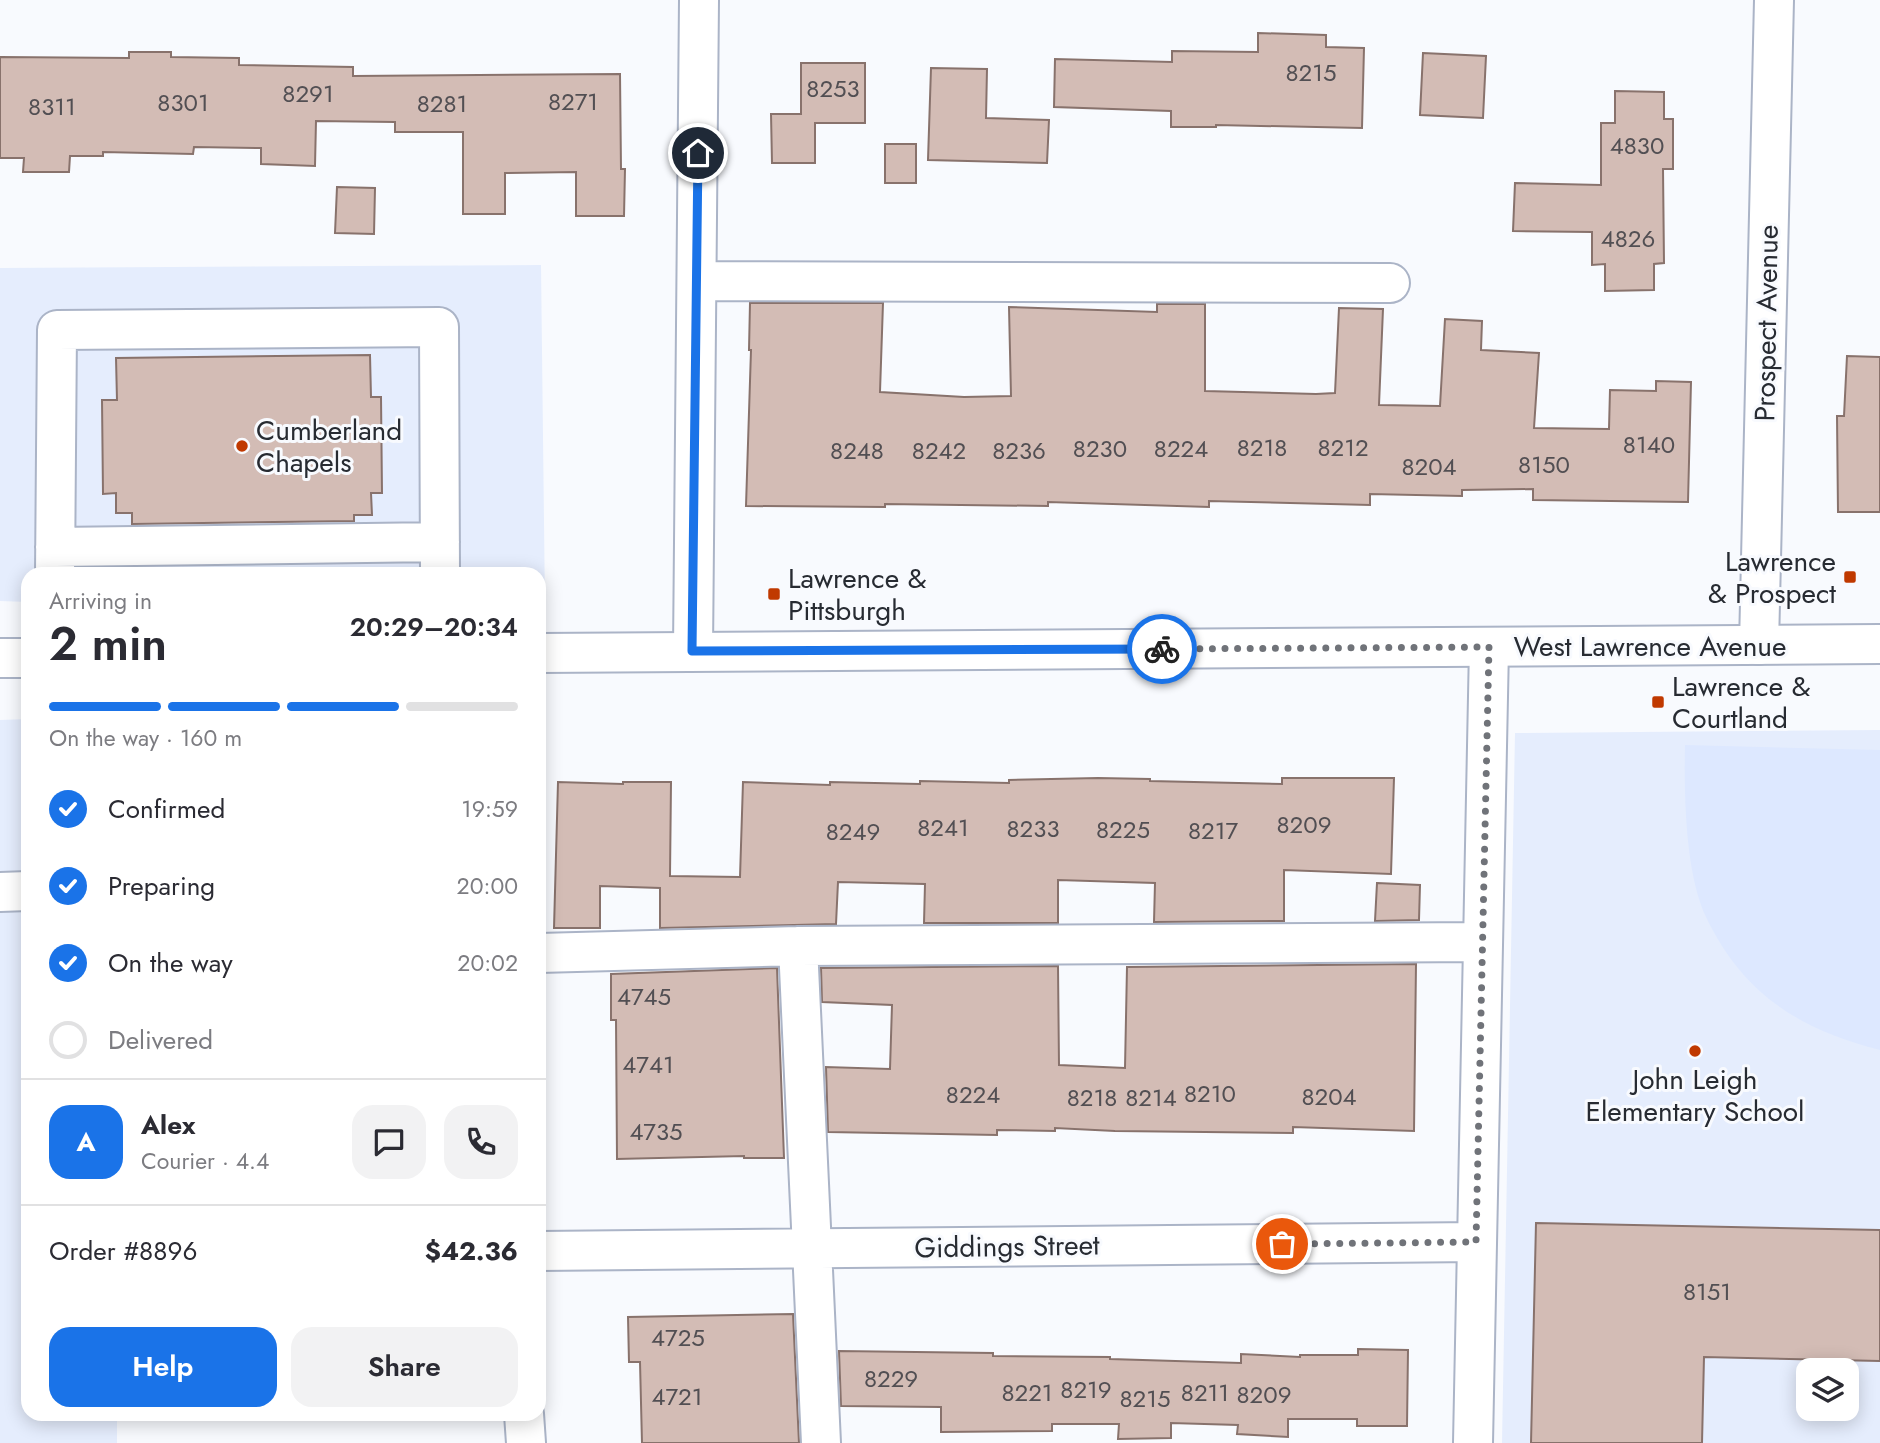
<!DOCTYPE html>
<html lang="en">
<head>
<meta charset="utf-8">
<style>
	:root { --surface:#fff; --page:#f2f2f3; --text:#2b2b33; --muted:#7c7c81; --line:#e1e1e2; --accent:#1a73e8 }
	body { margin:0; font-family:Jost,sans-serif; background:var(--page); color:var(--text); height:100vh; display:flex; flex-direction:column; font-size:26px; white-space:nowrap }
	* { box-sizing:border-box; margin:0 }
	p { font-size:23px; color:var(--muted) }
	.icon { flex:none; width:38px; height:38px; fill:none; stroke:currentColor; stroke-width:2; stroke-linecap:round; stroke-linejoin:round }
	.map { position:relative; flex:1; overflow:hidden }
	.details { position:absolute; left:21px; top:567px; width:525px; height:854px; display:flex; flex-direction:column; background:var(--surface); border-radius:21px; box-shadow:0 4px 18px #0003 }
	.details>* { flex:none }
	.buttons { position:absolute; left:1796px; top:1358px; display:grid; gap:14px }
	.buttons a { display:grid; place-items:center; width:63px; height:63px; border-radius:14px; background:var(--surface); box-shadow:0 4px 18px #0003; font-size:35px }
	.pin { position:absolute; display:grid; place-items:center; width:60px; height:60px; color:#fff; margin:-30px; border:4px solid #fff; border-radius:50%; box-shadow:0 2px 7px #0007 }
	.courier { position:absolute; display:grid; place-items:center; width:70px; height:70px; margin:-35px; border:5px solid #1a73e8; border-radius:50%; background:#fff; color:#222; box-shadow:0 2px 9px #0007 }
	.overview em { font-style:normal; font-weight:600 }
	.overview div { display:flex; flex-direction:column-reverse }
	.overview { display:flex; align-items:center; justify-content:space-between; height:119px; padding:0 28px }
	h1 { font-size:46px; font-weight:600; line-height:52px }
	.bar { display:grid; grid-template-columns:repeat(4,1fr); gap:10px 7px; align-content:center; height:84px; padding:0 28px }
	.bar i { height:9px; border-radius:5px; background:var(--line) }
	.bar .selected { background:var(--accent) }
	.bar p { grid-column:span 4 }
	.line { display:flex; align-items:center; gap:18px; padding:0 28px; border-top:2px solid var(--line) }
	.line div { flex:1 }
	.round { display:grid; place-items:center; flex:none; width:74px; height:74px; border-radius:21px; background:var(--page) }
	ol { padding:0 28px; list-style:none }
	li { display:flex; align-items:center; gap:21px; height:77px }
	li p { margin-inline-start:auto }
	li .icon { padding:7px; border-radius:50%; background:var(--accent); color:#fff; stroke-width:4 }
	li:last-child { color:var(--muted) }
	li i { width:38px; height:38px; border:4px solid var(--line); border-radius:50% }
	.action { display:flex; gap:14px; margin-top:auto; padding:14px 28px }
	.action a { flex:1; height:80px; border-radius:21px; background:var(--accent); color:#fff; font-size:28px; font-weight:600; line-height:80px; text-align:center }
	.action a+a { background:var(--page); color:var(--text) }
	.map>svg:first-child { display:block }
	.built { fill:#e5edfd; fill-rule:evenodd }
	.green { fill:#dde8ff }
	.building { fill:#d3bcb5; stroke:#88726c; stroke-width:2 }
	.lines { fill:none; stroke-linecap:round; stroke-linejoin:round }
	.minor-casing { stroke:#abb4c7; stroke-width:42 }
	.major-casing { stroke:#abb4c7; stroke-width:42 }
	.minor { stroke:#fff; stroke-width:38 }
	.major { stroke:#fff; stroke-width:38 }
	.done { stroke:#707379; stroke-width:7; stroke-dasharray:0 12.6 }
	.route { stroke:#1a73e8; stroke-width:9 }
	.poi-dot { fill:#c03900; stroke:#f8fafe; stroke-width:2.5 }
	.labels { text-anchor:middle; stroke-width:6; stroke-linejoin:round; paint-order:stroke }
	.number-label { font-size:24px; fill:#524f53 }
	.street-label { font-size:28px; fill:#272b32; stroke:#f8fafe }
	.poi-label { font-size:28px; fill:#272b32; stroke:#f8fafe; text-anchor:start }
</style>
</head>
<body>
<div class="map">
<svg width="1880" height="1443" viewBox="0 0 1880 1443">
	<rect width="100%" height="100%" fill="#f8fafe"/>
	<!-- built -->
	<path class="built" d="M541 265 545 607H539V574H28V602L0 601V268Z
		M28 719V1414H117V1443H0V720Z
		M1880 730V1443H1502L1515 733ZM1808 1370H1846V1409H1808Z"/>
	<!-- green -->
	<path class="green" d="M1685 745 1880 750V1050C1801 1030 1744 995 1707 919 1685 875 1684 794 1685 745Z"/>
	<!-- building -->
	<path class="building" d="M1258 33 1326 35V47L1364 48 1362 128 1216 125V127H1171V111L1054 107 1055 59 1172 62V51L1258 52Z
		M129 52H171V57L239 58V65L353 67V76L620 74 621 169H625L624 216H576V172L505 173V214H463V132H395V122L316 121 315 166 261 164V148L194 147 193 154 103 152V156H70L69 172H23L24 158H0V57L129 58Z
		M1423 53 1486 56 1483 118 1420 115Z
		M801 63H865V123H815V163H772L771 114H801Z
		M931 68 987 69 986 118 1049 120 1047 163 928 160Z
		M1615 91 1664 92V119H1673V169H1663L1664 263 1654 264V290L1605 291V264L1592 265V232L1513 231 1515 183 1601 185V123H1615Z
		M885 144H916V183H885Z
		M337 187 375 188 374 234 335 233Z
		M750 303H883L880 392 964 397 1011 396 1009 307 1157 312V304H1205V391L1316 394 1335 393 1339 308 1383 309 1379 405 1440 406 1445 319 1482 321 1481 350 1539 353 1534 428 1609 429 1610 390 1656 391V381L1691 382 1688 502 1533 500V489L1462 490V496L1370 494V505L1209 501V507L1048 502V506L885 504V507L746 506 751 350H749Z
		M370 355 371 397H381L382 493H371L372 515H354V521L132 524V513H116V493L103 494 102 400H117L116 358Z
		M1847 356 1880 357V512H1838L1837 416H1844Z
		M1098 778 1150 779V781L1282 784V778H1394L1391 874 1284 870V921L1154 922 1155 883 1058 880V923H924L925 884 838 882 836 924 660 928V888L600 886V928H554L558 782 623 784V782H671L670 876 740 877 743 782 830 785V782L920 784V781L1009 783V780Z
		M1377 883 1420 885 1419 920 1375 921Z
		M1416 964 1414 1131 1293 1127V1133L1115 1131 1055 1128V1131L997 1130V1135L828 1132 826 1067 890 1069 892 1005 822 1002 821 968 1058 966 1059 1065 1125 1068 1127 967Z
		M777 968 784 1158H744V1156L617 1159 616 1020H611V974Z
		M1536 1223 1880 1230V1361L1704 1357 1702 1443H1531Z
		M793 1314 799 1443H642L640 1362H629L628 1317Z
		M1358 1349 1408 1350 1407 1426H1357V1419H1288V1437L1237 1434 1238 1425 1171 1423V1438L1118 1439 1119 1424H1052V1431L941 1432V1407L841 1406 839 1351 993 1353V1356L1110 1357V1359L1241 1363V1354L1300 1357V1355H1358Z"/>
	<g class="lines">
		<defs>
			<path id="minor" d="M697 281 1390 283
				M55 547 440 542
				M55 574 57 330 439 327 440 574
				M1759 645 1774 0
				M693 651 699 0
				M0 892 28 891
				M798 946 821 1443
				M539 953 798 946 1482 942
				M539 1251 1476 1242
				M524 1414 526 1443
				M1473 1443 1489 647"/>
			<path id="major" d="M539 653 1880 644
				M0 658H28"/>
		</defs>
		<!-- minor casing -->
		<use href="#minor" class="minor-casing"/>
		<!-- major casing -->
		<use href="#major" class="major-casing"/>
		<!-- minor -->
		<use href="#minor" class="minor"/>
		<!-- major -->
		<use href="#major" class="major"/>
	</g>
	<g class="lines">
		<!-- done -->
		<path class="done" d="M1162 649 1489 647 1476 1242 1282 1244"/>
		<!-- route -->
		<path class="route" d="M698 153 692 651 1162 649"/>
	</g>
	<!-- markers -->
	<g class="poi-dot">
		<circle cx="242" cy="446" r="7"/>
		<rect x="1843" y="570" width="14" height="14" rx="3.5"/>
		<rect x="767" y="587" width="14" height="14" rx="3.5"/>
		<rect x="1651" y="695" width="14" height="14" rx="3.5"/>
		<circle cx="1695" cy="1051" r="7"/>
	</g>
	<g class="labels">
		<!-- number labels -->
		<g class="number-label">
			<text x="1311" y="81">8215</text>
			<text x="833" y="97">8253</text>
			<text x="308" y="102">8291</text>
			<text x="573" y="110">8271</text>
			<text x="183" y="111">8301</text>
			<text x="442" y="112">8281</text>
			<text x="52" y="115">8311</text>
			<text x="1637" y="154">4830</text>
			<text x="1628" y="247">4826</text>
			<text x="1649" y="453">8140</text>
			<text x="1262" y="456">8218</text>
			<text x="1343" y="456">8212</text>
			<text x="1100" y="457">8230</text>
			<text x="1181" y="457">8224</text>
			<text x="857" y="459">8248</text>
			<text x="939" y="459">8242</text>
			<text x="1019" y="459">8236</text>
			<text x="1544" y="473">8150</text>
			<text x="1429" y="475">8204</text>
			<text x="1304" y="833">8209</text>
			<text x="943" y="836">8241</text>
			<text x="1033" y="837">8233</text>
			<text x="1123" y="838">8225</text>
			<text x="1213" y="839">8217</text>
			<text x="853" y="840">8249</text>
			<text x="644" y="1005">4745</text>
			<text x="648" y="1073">4741</text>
			<text x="1210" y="1102">8210</text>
			<text x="973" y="1103">8224</text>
			<text x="1329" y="1105">8204</text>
			<text x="1092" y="1106">8218</text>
			<text x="1151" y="1106">8214</text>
			<text x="656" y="1140">4735</text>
			<text x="1707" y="1300">8151</text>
			<text x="678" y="1346">4725</text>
			<text x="891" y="1387">8229</text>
			<text x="1086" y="1398">8219</text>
			<text x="1027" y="1401">8221</text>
			<text x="1205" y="1401">8211</text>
			<text x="1264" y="1403">8209</text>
			<text x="677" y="1405">4721</text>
			<text x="1145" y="1407">8215</text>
		</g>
		<!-- street labels -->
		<g class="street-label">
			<text transform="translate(1766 323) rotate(-89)" y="10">Prospect Avenue</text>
			<text x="1650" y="656">West Lawrence Avenue</text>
			<text transform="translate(1007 1246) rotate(-1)" y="10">Giddings Street</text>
		</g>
		<!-- poi labels -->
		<g class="poi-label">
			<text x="256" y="440">Cumberland<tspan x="256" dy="32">Chapels</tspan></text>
			<text x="1836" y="571" text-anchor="end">Lawrence<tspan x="1836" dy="32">&amp; Prospect</tspan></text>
			<text x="788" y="588">Lawrence &amp;<tspan x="788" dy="32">Pittsburgh</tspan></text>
			<text x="1672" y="696">Lawrence &amp;<tspan x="1672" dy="32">Courtland</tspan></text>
			<text x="1695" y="1089" text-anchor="middle">John Leigh<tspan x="1695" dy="32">Elementary School</tspan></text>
		</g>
	</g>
</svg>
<div class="buttons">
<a><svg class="icon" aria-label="layers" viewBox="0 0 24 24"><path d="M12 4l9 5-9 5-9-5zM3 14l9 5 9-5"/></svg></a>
</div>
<div class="pin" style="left:1282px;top:1244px;background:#ea580c"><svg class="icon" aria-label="bag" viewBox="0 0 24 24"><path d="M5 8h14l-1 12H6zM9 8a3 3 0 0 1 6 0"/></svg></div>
<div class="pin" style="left:698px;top:153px;background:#1f2937"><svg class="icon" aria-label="home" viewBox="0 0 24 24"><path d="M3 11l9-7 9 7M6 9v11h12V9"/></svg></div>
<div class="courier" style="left:1162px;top:649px"><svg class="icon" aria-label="bike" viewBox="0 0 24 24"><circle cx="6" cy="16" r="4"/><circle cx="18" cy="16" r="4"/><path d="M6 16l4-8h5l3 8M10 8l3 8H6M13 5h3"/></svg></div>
<section class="details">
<div class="overview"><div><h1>2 min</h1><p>Arriving in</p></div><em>20:29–20:34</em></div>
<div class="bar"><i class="selected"></i><i class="selected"></i><i class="selected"></i><i></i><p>On the way · 160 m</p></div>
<ol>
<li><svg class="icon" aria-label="check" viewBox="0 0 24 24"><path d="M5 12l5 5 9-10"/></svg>Confirmed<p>19:59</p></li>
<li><svg class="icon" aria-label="check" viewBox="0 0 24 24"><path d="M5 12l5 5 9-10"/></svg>Preparing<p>20:00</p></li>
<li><svg class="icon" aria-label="check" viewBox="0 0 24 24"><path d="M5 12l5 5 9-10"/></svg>On the way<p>20:02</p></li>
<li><i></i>Delivered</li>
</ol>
<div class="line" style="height:126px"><b class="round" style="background:var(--accent);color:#fff">A</b><div><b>Alex</b><p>Courier · 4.4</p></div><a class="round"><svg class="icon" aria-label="chat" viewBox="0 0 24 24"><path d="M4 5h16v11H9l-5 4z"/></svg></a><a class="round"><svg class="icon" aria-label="phone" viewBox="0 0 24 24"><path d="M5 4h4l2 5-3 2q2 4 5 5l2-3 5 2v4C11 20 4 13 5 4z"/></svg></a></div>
<div class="line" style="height:91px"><div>Order #8896</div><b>$42.36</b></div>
<div class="action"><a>Help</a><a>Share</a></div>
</section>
</div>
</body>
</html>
